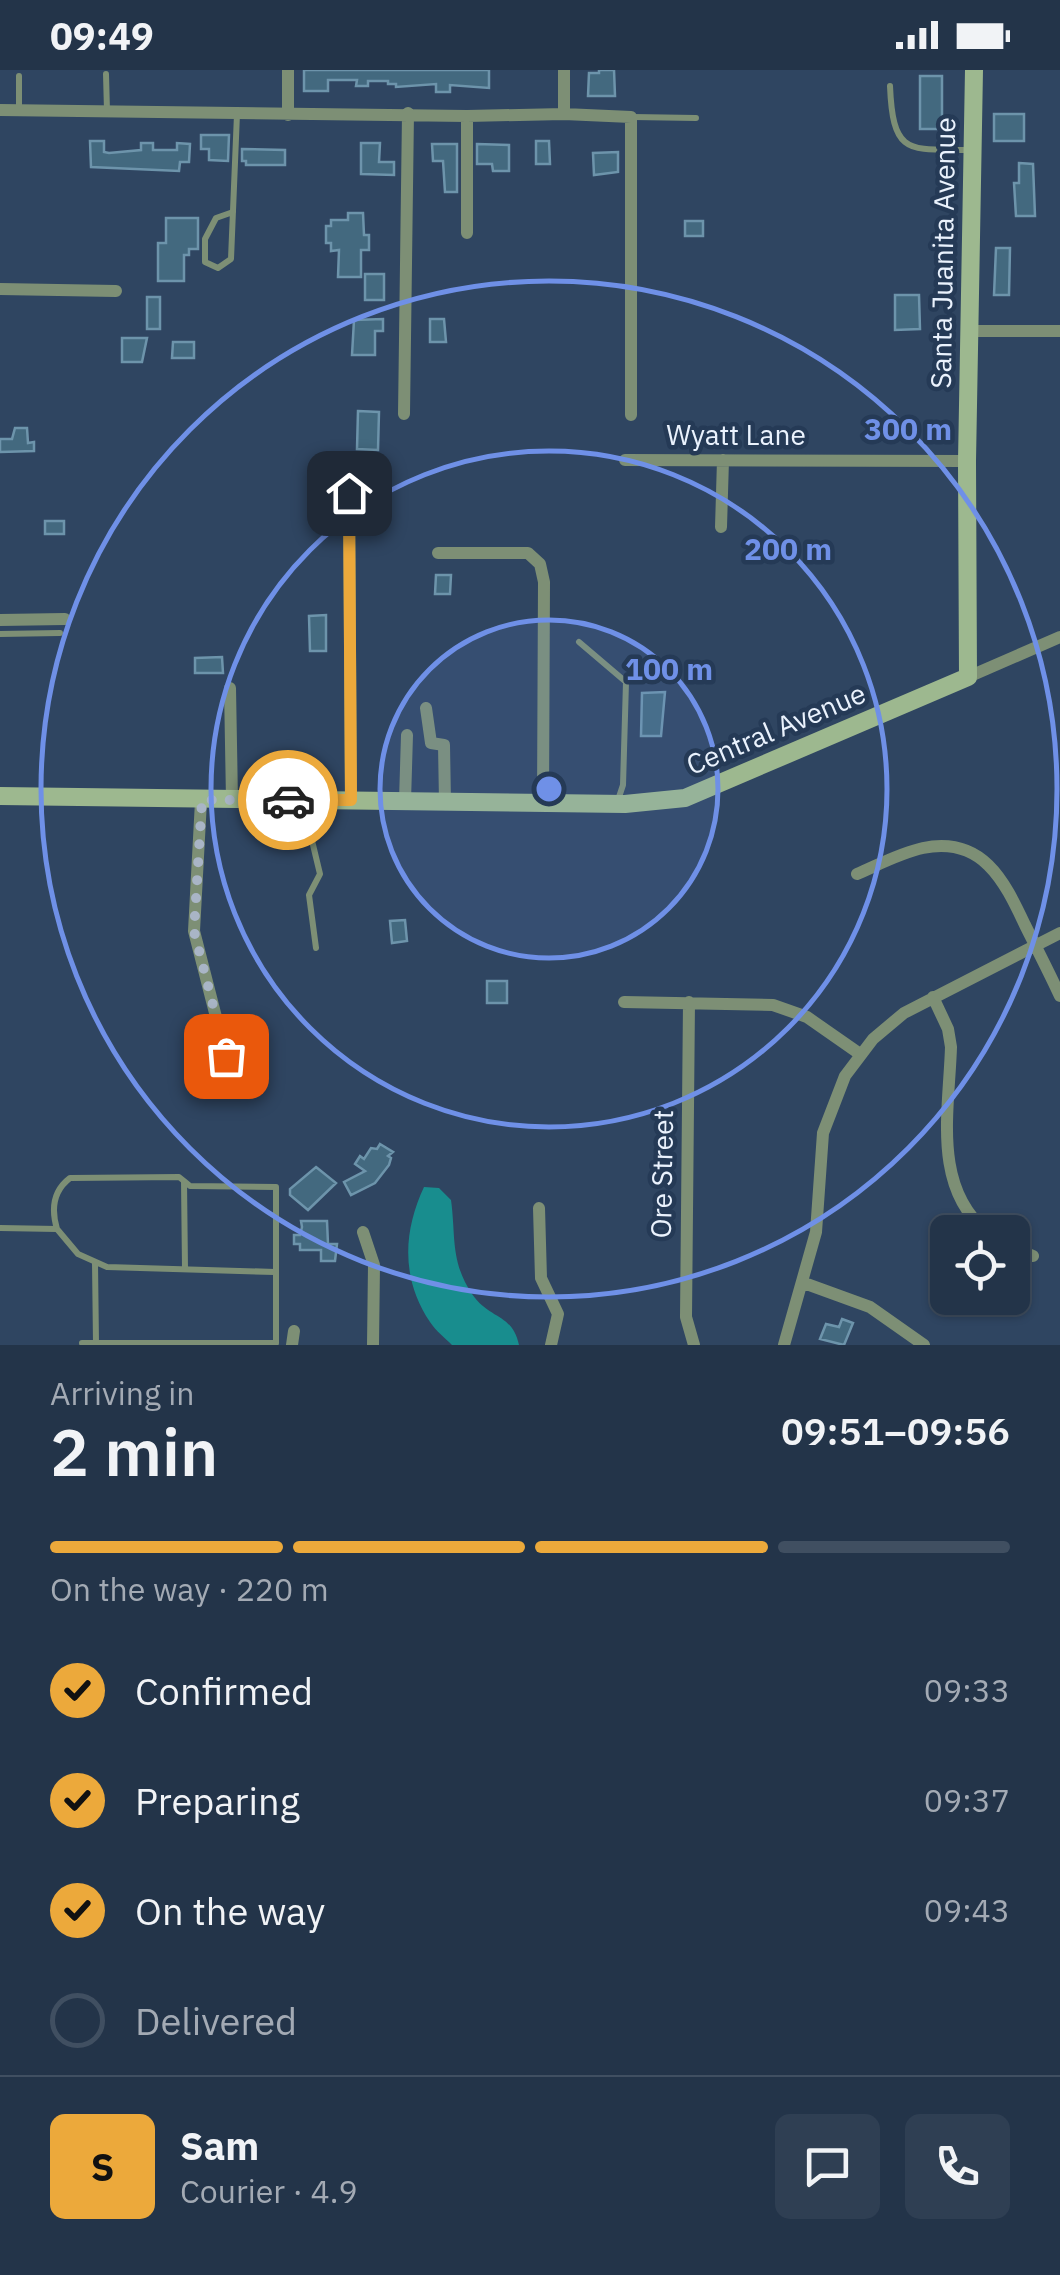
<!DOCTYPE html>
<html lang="en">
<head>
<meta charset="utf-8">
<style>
	:root { --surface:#233449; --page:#2f3f53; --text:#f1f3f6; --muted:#a3aab4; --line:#404f61; --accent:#eca93b }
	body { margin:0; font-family:"IBM Plex Sans",sans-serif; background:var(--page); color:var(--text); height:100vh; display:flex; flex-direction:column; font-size:38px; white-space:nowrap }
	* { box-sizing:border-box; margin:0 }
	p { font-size:32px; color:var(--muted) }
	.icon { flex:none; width:55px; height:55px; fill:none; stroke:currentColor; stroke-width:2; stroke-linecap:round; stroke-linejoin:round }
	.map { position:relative; height:1275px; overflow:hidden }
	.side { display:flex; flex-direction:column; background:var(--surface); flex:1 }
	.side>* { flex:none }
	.tools { position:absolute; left:930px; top:1145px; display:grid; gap:20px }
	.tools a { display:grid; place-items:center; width:100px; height:100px; border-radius:15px; background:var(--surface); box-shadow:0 2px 8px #0004,0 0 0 2px var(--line); font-size:50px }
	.pin { position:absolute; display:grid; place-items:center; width:85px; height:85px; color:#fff; margin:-42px; border-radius:20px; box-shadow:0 5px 15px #0006 }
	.courier { position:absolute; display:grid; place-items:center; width:100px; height:100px; margin:-50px; border:8px solid #eca93b; border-radius:50%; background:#fff; color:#222; box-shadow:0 2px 12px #0007 }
	.headline em { font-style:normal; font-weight:600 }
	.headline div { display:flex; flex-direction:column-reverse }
	.headline { display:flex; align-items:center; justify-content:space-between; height:170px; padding:0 50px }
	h1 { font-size:65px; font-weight:600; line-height:75px }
	.bar { display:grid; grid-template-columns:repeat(4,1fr); gap:15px 10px; align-content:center; height:120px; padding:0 50px }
	.bar i { height:12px; border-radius:8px; background:var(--line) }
	.bar .active { background:var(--accent) }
	.bar p { grid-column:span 4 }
	.line { display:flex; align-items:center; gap:25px; padding:0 50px; border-top:2px solid var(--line) }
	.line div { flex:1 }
	.round { display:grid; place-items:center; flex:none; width:105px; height:105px; border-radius:15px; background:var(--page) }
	ol { padding:0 50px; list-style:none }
	li { display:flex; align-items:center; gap:30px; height:110px }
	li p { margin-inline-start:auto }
	li .icon { padding:10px; border-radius:50%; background:var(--accent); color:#111; stroke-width:4 }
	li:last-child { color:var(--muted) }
	li i { width:55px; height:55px; border:5px solid var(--line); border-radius:50% }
	.status { display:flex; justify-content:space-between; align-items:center; height:70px; padding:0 50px; background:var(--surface); direction:ltr }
	.status svg { height:28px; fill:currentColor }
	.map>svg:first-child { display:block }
	.water { fill:#188d8e }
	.building { fill:#43697f; stroke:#6d94ab; stroke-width:2.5 }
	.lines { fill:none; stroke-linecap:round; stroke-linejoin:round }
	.lane { stroke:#7d8f75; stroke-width:6 }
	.street { stroke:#7d8f75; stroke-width:12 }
	.secondary { stroke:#9db88f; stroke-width:18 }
	.done { stroke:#a9b5c6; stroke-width:10; stroke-dasharray:0 18 }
	.route { stroke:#eca93b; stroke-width:12 }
	.ring { fill:none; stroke:#6f90e7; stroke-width:5 }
	.labels { text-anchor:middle; stroke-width:9; stroke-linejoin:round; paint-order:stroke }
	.street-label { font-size:28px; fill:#eaf2fd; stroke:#253a56 }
	.centre { fill:#6f90e7; stroke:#253a56; stroke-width:5 }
	.ring-label { font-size:30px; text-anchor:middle; font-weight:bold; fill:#6f90e7; stroke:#253a56; stroke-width:9; stroke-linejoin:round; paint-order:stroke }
</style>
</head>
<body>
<div class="status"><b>09:49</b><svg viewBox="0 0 49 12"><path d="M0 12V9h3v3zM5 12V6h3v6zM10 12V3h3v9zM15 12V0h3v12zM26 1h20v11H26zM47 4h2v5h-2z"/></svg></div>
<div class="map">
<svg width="1060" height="1275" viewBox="0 0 1060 1275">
	<rect width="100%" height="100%" fill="#2f4561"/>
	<!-- water -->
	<path class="water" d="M424 1117 439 1118 451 1130C456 1166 450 1191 472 1224 490 1250 512 1243 519 1275H452C445 1268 436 1261 430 1252 401 1209 403 1162 424 1117Z"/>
	<!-- building -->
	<path class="building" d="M304 0H489V18L450 15V22H436V14L396 17V14H388V11H368V16H356L357 10H328V21H304Z
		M599 0H614L615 26H588L589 3H599Z
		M920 6H942V59H920Z
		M994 44H1024V71H994Z
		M201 65H229L228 91 209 90V79H201Z
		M90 71H104V82L109 83 141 80V73H153V80H177V73L190 74 189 92H180L179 101 91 97Z
		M536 71H549L550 94H536Z
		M361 73H380L379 92H394V105L361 104Z
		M432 74H457V122H445L443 91H433Z
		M477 74 509 75V101H493L492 94H477Z
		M242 79 285 80V95H246V91H242Z
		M618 82V102L594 105 593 83Z
		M1019 93 1033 94 1035 146H1016L1014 113H1019Z
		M348 143H363L364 165H369V180H361V207H338L339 180 331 181V173H326V156H331V150H348Z
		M166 148H198V179H189V185H184V211H158V173H166Z
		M685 151H703V166H685Z
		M996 178H1010L1009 225H994Z
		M365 204H384V230H365Z
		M895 225H919L920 259 895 260Z
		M147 227H160V259H147Z
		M383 249V261H375V285H352L354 250Z
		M430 249H444L446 272H430Z
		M122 268H147L142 292H122Z
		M173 272H194V288H172Z
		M358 341 379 342 378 380 357 379Z
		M15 358H27L28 373 34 372V381L0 382V369H12Z
		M45 451H64V464H45Z
		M436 505H451L450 524H435Z
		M326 545V581H310L309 546Z
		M222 587 223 603H195V588Z
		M665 622 661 666H641L642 623Z
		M405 850 407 871 392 873 390 851Z
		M487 911H507V933H487Z
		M380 1074 393 1082 388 1086 391 1088 389 1095 375 1113 351 1125 344 1112 365 1101 355 1094 360 1086 364 1089 371 1078 377 1079Z
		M316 1097 336 1113 308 1140 290 1125V1119Z
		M301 1151H327L328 1174H337L335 1191H321V1180H300V1174H294V1165H300L302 1157Z
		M842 1249 853 1253 844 1275 820 1269 826 1254 839 1257Z"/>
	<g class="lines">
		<!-- lane -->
		<path class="lane" d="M106 4 107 41
			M19 6V40
			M890 16C893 87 909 79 971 80
			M633 47 696 48
			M233 142 216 148 205 169V192L218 198 231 189 237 44
			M0 564 60 563
			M579 572 626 612 623 715 617 733
			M310 732 308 754 320 804 309 825 316 878
			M0 1158 57 1159 78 1184 107 1197 275 1202
			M57 1159C51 1139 53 1121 70 1108L179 1107 184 1111 185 1199
			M95 1193 96 1273
			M82 1273H276V1117L190 1116 184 1111"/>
		<!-- street -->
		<path class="street" d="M0 40 467 46 564 44 631 47V345
			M564 44V0
			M288 45V0
			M467 46V163
			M0 219 116 221
			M969 261H1060
			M404 344 408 43
			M625 390 967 391
			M349 423 351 731
			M721 457 723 390
			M438 483H528L540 494 544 512 543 733
			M0 550 65 549
			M968 607 1060 567
			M230 618 232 730
			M426 638 431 673 444 675 445 732
			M201 731 194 861 226 986
			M405 731 407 665
			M857 804C878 795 900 783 923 778 982 766 1004 810 1025 855 1037 879 1049 902 1060 926
			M933 927 948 959 951 977C949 1041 932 1117 987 1162
			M624 932 773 935 807 947 860 984
			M689 932 686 1247 694 1275
			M539 1138 541 1208 558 1244 551 1275
			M363 1162 374 1195 373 1275
			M1012 1177 1033 1186
			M804 1213 870 1237 924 1275
			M292 1275 294 1261
			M784 1275 816 1162 823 1063 845 1006 873 969 904 943 1060 863"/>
		<!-- secondary -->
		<path class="secondary" d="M0 726 625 734 685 728 968 607 967 391 974 0"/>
	</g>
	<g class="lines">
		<!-- done -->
		<path class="done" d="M226 986 194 861 202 730H288"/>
		<!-- route -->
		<path class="route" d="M288 730H351L349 423"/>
	</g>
	<!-- distance rings -->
	<circle cx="549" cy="719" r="169" fill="#6f90e7" fill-opacity=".12"/>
	<g class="ring">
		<circle cx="549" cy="719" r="169"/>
		<circle cx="549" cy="719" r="338"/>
		<circle cx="549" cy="719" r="508"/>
	</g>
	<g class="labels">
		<!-- street labels -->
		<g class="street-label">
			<text transform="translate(943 183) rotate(-89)" y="10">Santa Juanita Avenue</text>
			<text x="736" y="375">Wyatt Lane</text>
			<text transform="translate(776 659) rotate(-23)" y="10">Central Avenue</text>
			<text transform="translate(662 1104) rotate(-89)" y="10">Ore Street</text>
		</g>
	</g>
	<circle cx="549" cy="719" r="15" class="centre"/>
	<g class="ring-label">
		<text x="908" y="370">300 m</text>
		<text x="788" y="490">200 m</text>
		<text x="669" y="610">100 m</text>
	</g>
</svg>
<div class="tools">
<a><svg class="icon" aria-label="locate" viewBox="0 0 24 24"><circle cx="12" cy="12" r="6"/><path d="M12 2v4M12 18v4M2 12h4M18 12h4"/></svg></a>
</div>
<div class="pin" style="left:226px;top:986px;background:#ea580c"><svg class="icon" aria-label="bag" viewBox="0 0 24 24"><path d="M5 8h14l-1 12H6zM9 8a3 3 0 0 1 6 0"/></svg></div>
<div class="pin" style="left:349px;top:423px;background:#1f2937"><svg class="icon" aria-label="home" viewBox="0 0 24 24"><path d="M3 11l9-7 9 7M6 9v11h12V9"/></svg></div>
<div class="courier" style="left:288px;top:730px"><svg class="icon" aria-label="car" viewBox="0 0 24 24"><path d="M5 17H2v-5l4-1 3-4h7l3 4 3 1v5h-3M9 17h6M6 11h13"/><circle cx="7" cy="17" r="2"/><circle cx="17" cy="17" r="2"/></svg></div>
</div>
<section class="side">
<div class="headline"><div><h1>2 min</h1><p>Arriving in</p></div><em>09:51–09:56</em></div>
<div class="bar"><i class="active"></i><i class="active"></i><i class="active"></i><i></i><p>On the way · 220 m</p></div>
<ol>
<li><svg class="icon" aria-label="check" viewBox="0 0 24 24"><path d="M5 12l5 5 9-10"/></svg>Confirmed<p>09:33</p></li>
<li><svg class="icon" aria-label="check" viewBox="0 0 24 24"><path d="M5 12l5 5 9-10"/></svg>Preparing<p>09:37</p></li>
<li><svg class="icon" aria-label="check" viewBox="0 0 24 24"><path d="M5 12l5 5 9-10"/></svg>On the way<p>09:43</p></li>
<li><i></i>Delivered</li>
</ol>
<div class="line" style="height:180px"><b class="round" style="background:var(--accent);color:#111">S</b><div><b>Sam</b><p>Courier · 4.9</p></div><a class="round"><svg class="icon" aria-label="chat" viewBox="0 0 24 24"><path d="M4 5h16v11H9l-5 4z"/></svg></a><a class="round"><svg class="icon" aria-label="phone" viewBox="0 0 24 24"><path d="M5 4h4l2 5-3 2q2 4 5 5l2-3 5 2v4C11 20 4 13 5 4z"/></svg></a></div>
</section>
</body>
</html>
